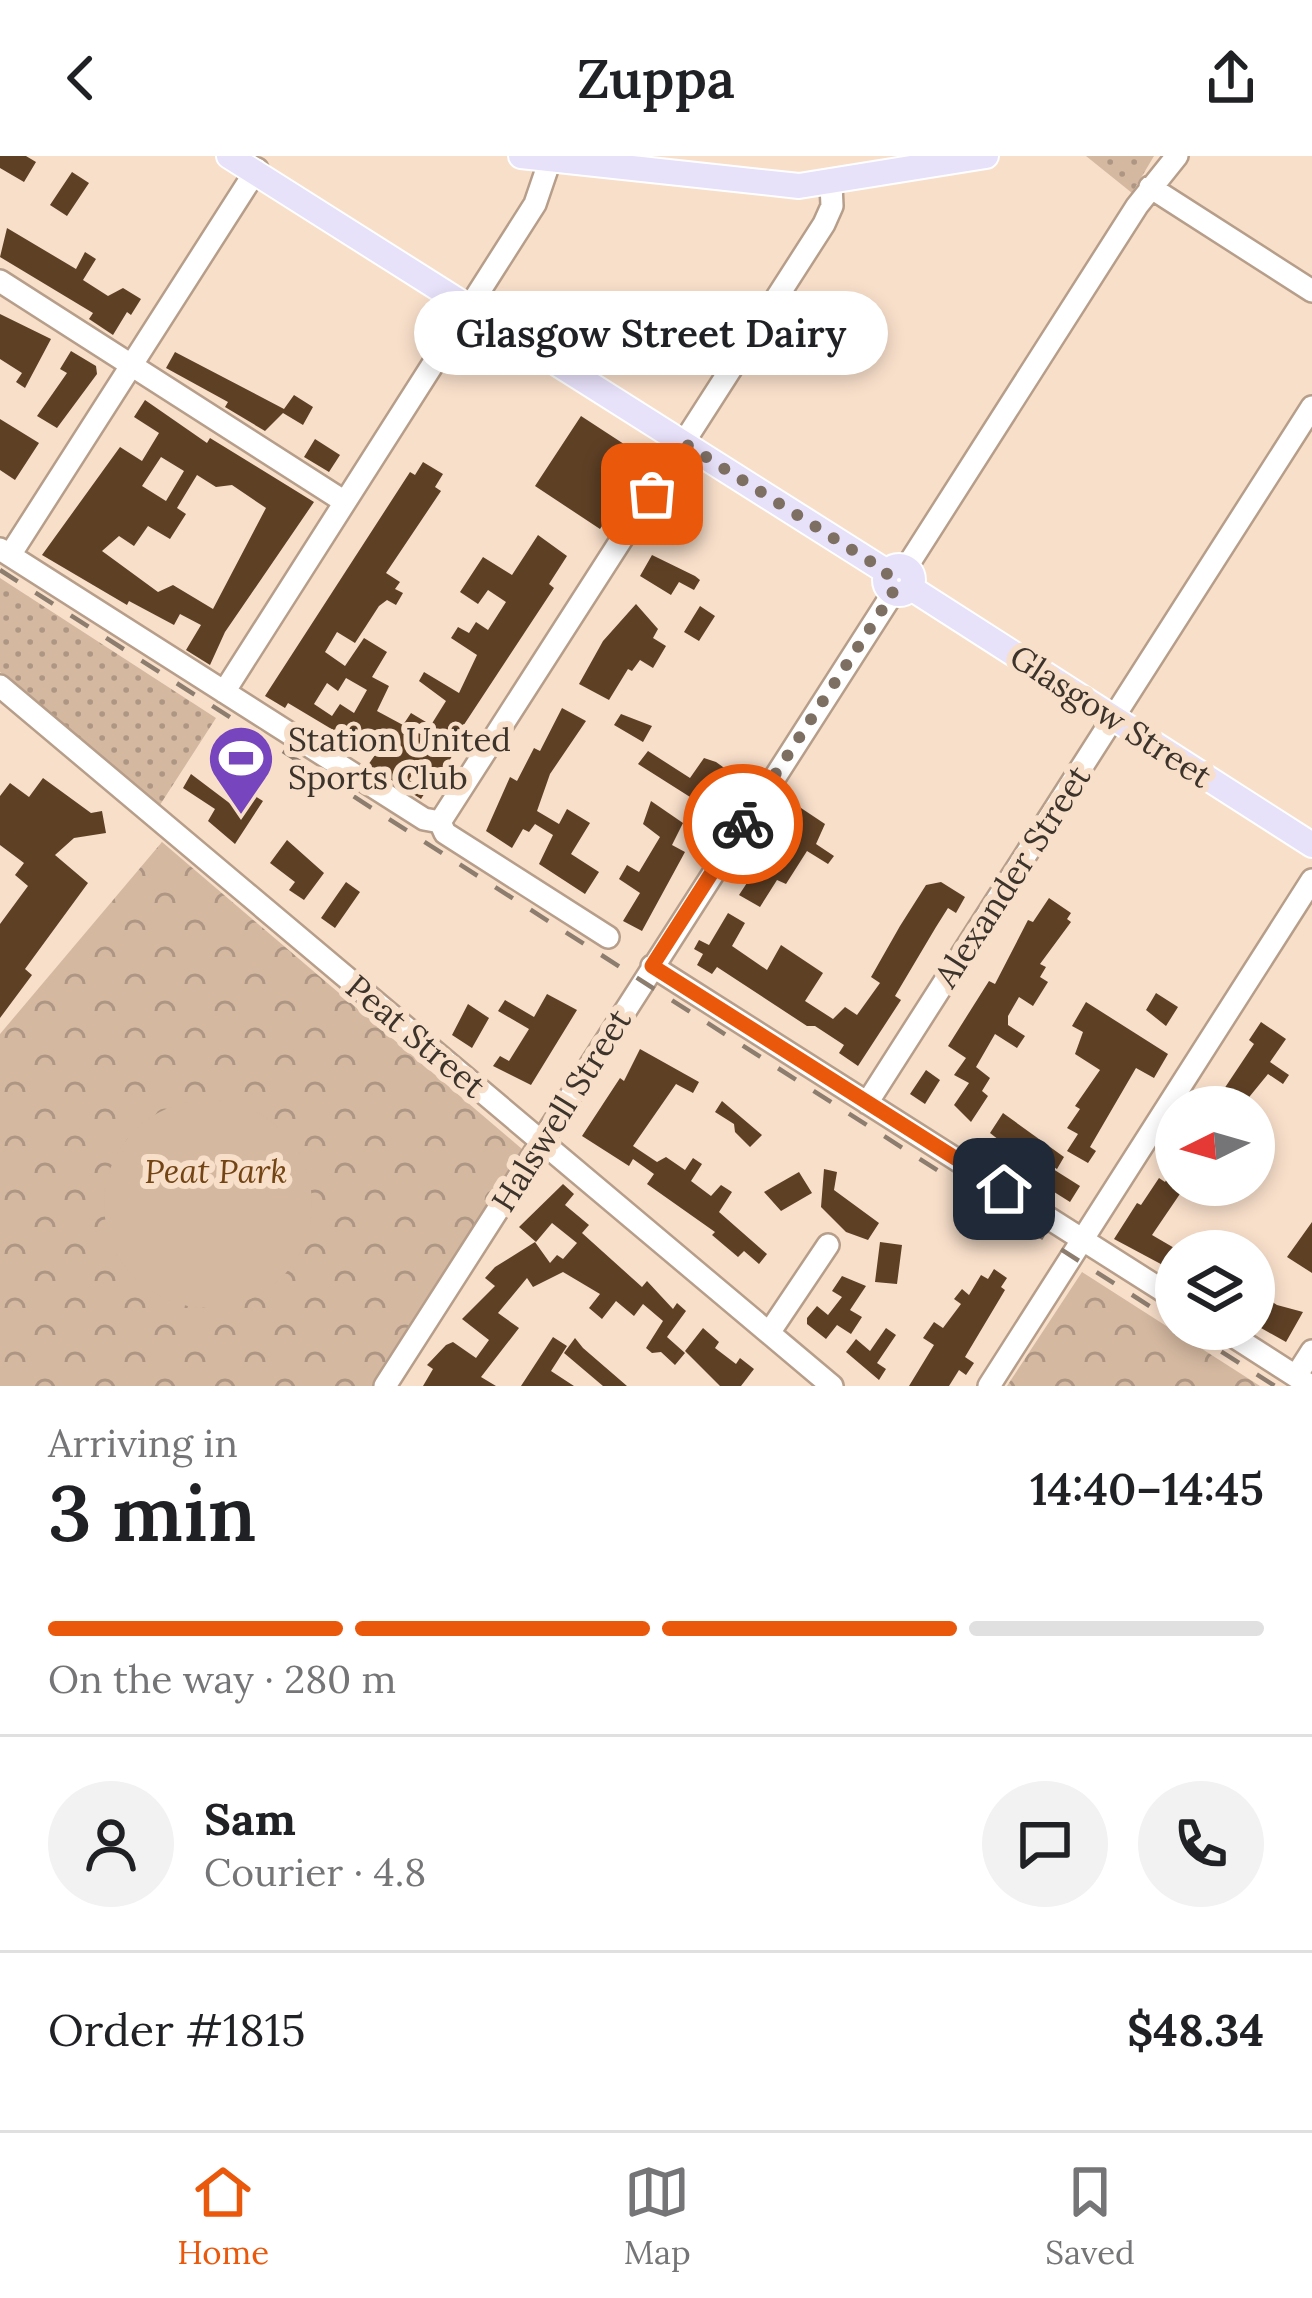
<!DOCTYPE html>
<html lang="en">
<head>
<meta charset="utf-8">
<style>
	:root { --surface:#fff; --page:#f2f2f2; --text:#202124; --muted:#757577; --line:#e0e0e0; --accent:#ea580c }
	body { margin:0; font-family:Lora,serif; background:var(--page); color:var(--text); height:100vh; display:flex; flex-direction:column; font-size:45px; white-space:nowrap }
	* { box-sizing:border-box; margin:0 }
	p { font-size:39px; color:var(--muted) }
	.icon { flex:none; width:66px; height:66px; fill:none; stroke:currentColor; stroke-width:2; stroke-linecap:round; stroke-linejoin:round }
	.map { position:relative; height:1230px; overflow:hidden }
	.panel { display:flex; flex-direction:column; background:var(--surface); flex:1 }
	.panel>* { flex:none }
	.needle { width:78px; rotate:265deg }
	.tools { position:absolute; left:1155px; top:930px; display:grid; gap:24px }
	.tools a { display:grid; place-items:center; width:120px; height:120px; border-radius:50%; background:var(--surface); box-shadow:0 6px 18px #0003; font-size:60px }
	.pin { position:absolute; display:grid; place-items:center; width:102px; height:102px; color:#fff; margin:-51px; border-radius:24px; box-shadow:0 6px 18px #0006 }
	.courier { position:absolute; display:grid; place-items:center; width:120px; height:120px; margin:-60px; border:9px solid #ea580c; border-radius:50%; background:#fff; color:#222; box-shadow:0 3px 15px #0007 }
	.bubble { position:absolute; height:84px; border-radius:42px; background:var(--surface); box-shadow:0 6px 18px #0003; font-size:39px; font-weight:600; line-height:84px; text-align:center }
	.headline em { font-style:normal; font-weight:600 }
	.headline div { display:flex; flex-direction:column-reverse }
	.headline { display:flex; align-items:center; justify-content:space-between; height:204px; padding:0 48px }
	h1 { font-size:78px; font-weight:600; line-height:90px }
	.bar { display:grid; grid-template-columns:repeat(4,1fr); gap:18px 12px; align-content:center; height:144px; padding:0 48px }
	.bar i { height:15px; border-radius:9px; background:var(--line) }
	.bar .current { background:var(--accent) }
	.bar p { grid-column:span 4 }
	.line { display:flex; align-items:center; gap:30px; padding:0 48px; border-top:3px solid var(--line) }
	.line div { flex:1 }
	.round { display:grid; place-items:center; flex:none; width:126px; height:126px; border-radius:63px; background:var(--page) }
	header { display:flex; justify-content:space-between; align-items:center; height:156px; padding:0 48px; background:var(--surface); font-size:54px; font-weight:600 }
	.tabs { display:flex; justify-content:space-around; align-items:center; height:168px; border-top:3px solid var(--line); background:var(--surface); font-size:33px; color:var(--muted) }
	.tabs a { display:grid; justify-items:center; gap:6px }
	.tabs .current { color:var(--accent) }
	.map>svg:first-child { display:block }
	.grass { fill:url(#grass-dots) }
	.park { fill:url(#park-crowns) }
	.pitch { fill:#d4b8a0 }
	.building { fill:#5e4025; fill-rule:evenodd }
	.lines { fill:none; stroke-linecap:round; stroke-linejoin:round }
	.minor-casing { stroke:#b69e8a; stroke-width:26 }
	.major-casing { stroke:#fff; stroke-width:28 }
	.minor { stroke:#fff; stroke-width:21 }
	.major { stroke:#e8e1fa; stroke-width:24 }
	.rail { stroke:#8c7d6f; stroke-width:4.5; stroke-dasharray:21 21; stroke-linecap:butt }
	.done { stroke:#7e6f63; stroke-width:12; stroke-dasharray:0 21.6 }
	.route { stroke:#ea580c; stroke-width:15 }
	.labels { text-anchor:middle; stroke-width:12; stroke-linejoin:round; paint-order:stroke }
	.street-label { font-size:33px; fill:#3c332b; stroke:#f8dfca }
	.poi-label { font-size:33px; fill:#3c332b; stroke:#f8dfca; text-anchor:start }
	.park-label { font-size:33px; font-style:italic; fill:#744514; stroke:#f8dfca }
</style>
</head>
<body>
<header><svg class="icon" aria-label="back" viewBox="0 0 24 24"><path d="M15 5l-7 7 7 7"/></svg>Zuppa<svg class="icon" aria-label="share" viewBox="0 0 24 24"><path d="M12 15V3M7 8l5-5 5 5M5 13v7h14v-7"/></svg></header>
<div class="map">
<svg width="1312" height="1230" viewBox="0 0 1312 1230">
	<defs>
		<pattern id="grass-dots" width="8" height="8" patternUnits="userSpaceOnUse" patternTransform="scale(3)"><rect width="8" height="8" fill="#d4b8a0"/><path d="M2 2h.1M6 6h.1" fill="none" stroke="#ad9683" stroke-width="1.8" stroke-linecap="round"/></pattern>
		<pattern id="park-crowns" width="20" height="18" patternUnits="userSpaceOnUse" patternTransform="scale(3)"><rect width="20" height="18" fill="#d4b8a0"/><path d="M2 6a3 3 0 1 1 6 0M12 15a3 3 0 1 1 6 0" fill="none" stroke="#ad9683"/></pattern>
	</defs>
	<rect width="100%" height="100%" fill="#f8dfca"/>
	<!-- grass -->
	<path class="grass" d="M1086 0H1154L1132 37Z
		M0 422 216 562 158 652 0 516Z"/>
	<!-- park -->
	<path class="park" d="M162 686 529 999 381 1230H0V878Z
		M1082 1116 1260 1230H1007Z"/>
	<!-- pitch -->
	<path class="pitch" d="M104 1048a104 104 0 1 1 208 0a104 104 0 1 1-208 0Z"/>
	<!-- building -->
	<path class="building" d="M0 0H26L36 6 24 26 0 12Z
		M72 16 89 27 67 60 50 49Z
		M7 72 76 113 85 96 96 103 83 124 108 140 123 132 141 143 131 159 127 156 113 179 89 163 93 157 0 101Z
		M0 158 51 183 25 232 16 226 22 217 0 203Z
		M71 195 96 210 97 218 57 272 37 260 67 217 60 213Z
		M175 196 284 253 294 239 313 251 303 269 283 257 265 275 225 251 228 246 166 212Z
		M145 244 207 287 210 282 314 346 225 476 210 509 186 494 201 469 180 458 174 469 129 445 127 449 42 399 120 291 142 305 159 277 134 261ZM161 301 184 315 166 345 142 330ZM197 319 216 331 232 329 266 352 213 453 173 429 158 436 102 395 119 380 134 390 148 370 170 383 186 358 177 352Z
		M581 260 630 292 612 318 629 330 600 373 535 330Z
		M0 263 39 287 15 324 0 314Z
		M315 283 340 299 329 316 304 301Z
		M423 306 443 318 435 331 441 335 386 417 400 426 395 433 403 437 396 449 387 444 379 450 355 487 337 476 325 496 345 510 364 482 387 496 372 521 389 530 377 555 403 569 411 557 431 569 446 545 419 525 424 516 459 537 477 499 451 482 458 471 469 477 476 466 488 474 506 446 488 434 478 448 460 436 483 401 512 419 538 379 567 400 549 428 554 432 446 596 452 600 442 618 419 606 409 624 426 635 421 643 368 609 375 599 288 547 285 552 265 540 410 316 415 319ZM346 522 367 534 354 557 340 548 332 560 314 548 327 527 338 535Z
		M687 318 702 327 674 371 659 362Z
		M652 399 695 420 700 424 694 434 679 426 671 439 640 420Z
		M636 448 658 473 653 482 666 490 653 512 640 504 632 515 628 513 609 544 579 528 603 485Z
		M700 450 715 460 699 485 684 476Z
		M562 552 586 565 550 618 537 655 559 668 567 653 590 667 571 698 599 716 585 738 539 708 553 679 535 668 529 676 523 673 512 692 486 675 510 621 517 625 534 592 540 595Z
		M621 558 652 570 643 586 614 569Z
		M249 584 260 591 255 599 272 610 261 627 236 604Z
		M648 595 690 622 704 602 716 606 730 616 728 626 709 653 638 608Z
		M191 618 236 652 247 635 263 645 235 688 208 665 215 653 183 632Z
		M43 622 91 657 102 655 106 677 74 682 55 699 88 727 25 813 32 819 0 862V768L28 730 15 719 24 707 0 689V640L10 627 29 641Z
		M651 645 683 667 672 689 685 696 642 775 623 765 640 737 619 723 627 709 639 716 660 681 643 668Z
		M798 650 825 668 816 688 834 700 828 708 807 695 786 728 777 724 760 751 739 739Z
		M287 684 324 717 304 744 289 734 295 726 270 707Z
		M346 726 360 736 335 772 321 762Z
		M941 726 965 741 956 757 948 752 936 771 895 840 901 844 858 910 839 897 844 889 815 870H807L717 811 712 818 697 809 703 798 694 793 699 784 709 789 728 757 745 767 732 790 767 814 781 789 823 817 805 845 833 863 845 851 857 859 880 827 871 821 900 770 926 729Z
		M1049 742 1071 757 1067 763 1071 766 1040 808 1046 811 1040 821 1048 826 1033 850 1019 841 1008 860V869L1025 880 1017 892 995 878 976 911 990 922 982 935 988 940 971 966 954 949 969 927 954 919 966 902 948 890 989 825 995 828 1028 764 1033 766Z
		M1156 837 1178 851 1166 870 1146 854Z
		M547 838 577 854 531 929 493 910 500 900 509 905 529 873 498 855 505 844 534 861Z
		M1086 846 1168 898 1154 922 1136 912 1090 991 1096 995 1088 1007 1067 995 1078 978 1067 972 1080 953 1075 950 1100 914 1075 898 1083 876 1072 870Z
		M468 848 489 862 472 892 452 879Z
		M1261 866 1286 883 1270 906 1289 919 1283 928 1268 918 1241 951H1212L1254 888 1249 884Z
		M640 893 699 926 693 937 676 928 633 990 657 1006 666 1001 685 1014 693 1002 702 1008 691 1025 711 1040 721 1029 732 1036 719 1056 767 1098 759 1108 744 1095 738 1101 712 1079 715 1076 647 1028 654 1018 633 1003 629 1010 582 980 620 922 624 925Z
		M926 914 940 924 925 948 910 938Z
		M722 945 762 979 750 991 735 976 734 968 715 956Z
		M1003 957 1064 1001 1057 1013 1035 1000 1027 1012 1013 1003 1017 998 990 977Z
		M1176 1008V1029H1186L1152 1079 1176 1093 1172 1114 1114 1083 1137 1047 1141 1049 1159 1022 1165 1026Z
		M824 1013 837 1016 834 1034 879 1067 868 1084 846 1076 821 1051Z
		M1053 1013 1080 1030 1070 1046 1043 1029Z
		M799 1016 812 1037 781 1055 764 1036Z
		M563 1028 574 1038 565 1049 589 1069 582 1077 642 1131 647 1125 673 1153 677 1147 686 1155 667 1181 685 1197 675 1209 661 1196 652 1197 646 1192 663 1165 643 1148 634 1160 616 1145 602 1163 589 1152 600 1138 563 1116 533 1131 527 1122 498 1157 519 1172 481 1221 496 1230H423L433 1213 427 1209 446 1189 453 1186 476 1202 489 1184 462 1163 495 1130 485 1122 495 1111 535 1086 550 1107 557 1099 563 1103 577 1087 552 1067 536 1086 519 1071Z
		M1312 1066V1117L1287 1101Z
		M880 1086 902 1089 897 1128 875 1126Z
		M994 1113 1007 1122 1001 1131 1005 1134 965 1201 974 1207 966 1219 959 1214 949 1230H909L934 1189 923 1182 934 1166 943 1172 961 1148 954 1143 962 1133 969 1139 981 1119 988 1123Z
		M842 1120 866 1130 850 1154 862 1161 851 1178 837 1169 826 1183 807 1168V1162L817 1150 828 1159 842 1141 832 1135Z
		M1254 1134 1277 1149 1303 1156 1286 1186 1254 1168Z
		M703 1172 719 1186 715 1192 736 1208 740 1202 754 1213 741 1230H720L685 1195Z
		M886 1172 896 1179 877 1207 886 1213 879 1224 846 1196 856 1183 870 1195Z
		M553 1181 567 1190 551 1215 574 1230H521Z
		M575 1182 583 1192 627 1230H603L564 1197Z"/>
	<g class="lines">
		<defs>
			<path id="minor" d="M1150 31 1312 135
				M0 125 345 346
				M0 393 424 663 440 666 445 677 608 781
				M10 399 257 13
				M906 412 1137 50 1177 0
				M0 530 832 1230
				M224 536 535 48 550 4
				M440 666 824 68 832 50 831 28
				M652 810 1176 1143
				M867 947 1312 251
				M1222 1173 1311 1230
				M769 1177 828 1089
				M1296 1220 1312 1195
				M385 1230 893 437
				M989 1230 1312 724"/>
			<path id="major" d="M229 0 887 416
				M521 0 799 30 986 0
				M885 424a14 14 0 1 1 28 0a14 14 0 1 1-28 0Z
				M911 432 1312 689"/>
		</defs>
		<!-- minor casing -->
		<use href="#minor" class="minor-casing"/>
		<!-- major casing -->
		<use href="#major" class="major-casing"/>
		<!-- minor -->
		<use href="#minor" class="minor"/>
		<!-- major -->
		<use href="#major" class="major"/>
		<!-- rail -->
		<path class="rail" d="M0 414 1176 1167
			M1186 1173 1275 1230"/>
	</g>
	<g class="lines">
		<!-- done -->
		<path class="done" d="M652 338 684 287 887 416 886 430 893 437 743 668"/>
		<!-- route -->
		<path class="route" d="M743 668 652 810 1004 1033"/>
	</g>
	<!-- icons -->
	<defs>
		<symbol id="stadium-pin" viewBox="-11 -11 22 30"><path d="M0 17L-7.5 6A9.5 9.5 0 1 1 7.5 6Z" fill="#7745bd" stroke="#f8dfca"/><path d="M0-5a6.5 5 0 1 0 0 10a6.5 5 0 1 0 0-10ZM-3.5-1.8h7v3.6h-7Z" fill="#fff"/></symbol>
	</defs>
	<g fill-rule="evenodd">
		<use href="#stadium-pin" x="203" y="564" width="76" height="104"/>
	</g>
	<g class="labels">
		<!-- street labels -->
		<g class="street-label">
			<text transform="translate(1111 560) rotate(33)" y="12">Glasgow Street</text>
			<text transform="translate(1012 720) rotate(-57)" y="12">Alexander Street</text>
			<text transform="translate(416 880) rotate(40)" y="12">Peat Street</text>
			<text transform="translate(561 954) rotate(-58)" y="12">Halswell Street</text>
		</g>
		<!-- poi labels -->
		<g class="poi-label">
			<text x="288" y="595">Station United<tspan x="288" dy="38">Sports Club</tspan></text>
		</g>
		<!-- park labels -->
		<g class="park-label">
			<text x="216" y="1027">Peat Park</text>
		</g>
	</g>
</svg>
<div class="tools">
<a><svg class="needle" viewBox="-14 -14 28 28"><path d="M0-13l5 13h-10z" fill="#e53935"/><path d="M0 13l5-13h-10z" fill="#757577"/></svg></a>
<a><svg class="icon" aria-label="layers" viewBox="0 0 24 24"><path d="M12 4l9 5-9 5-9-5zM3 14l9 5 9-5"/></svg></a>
</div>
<div class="pin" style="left:652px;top:338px;background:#ea580c"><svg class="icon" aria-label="bag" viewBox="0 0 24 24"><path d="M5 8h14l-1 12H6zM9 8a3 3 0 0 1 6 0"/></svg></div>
<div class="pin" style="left:1004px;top:1033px;background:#1f2937"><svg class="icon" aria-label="home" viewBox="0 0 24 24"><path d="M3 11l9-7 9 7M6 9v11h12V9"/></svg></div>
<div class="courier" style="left:743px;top:668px"><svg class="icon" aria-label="bike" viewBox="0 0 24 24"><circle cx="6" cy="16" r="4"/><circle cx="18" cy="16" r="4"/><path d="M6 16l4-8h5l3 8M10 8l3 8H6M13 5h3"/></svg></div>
<div class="bubble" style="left:414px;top:135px;width:474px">Glasgow Street Dairy</div>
</div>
<section class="panel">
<div class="headline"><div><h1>3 min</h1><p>Arriving in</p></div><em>14:40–14:45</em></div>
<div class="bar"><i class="current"></i><i class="current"></i><i class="current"></i><i></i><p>On the way · 280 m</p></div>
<div class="line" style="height:216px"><a class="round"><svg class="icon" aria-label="person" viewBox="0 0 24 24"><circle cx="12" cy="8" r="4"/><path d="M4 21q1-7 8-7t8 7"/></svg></a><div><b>Sam</b><p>Courier · 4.8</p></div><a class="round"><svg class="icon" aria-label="chat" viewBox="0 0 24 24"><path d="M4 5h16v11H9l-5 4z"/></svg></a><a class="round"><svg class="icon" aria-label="phone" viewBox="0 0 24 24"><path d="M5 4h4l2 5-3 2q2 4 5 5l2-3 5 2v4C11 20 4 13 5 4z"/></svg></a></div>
<div class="line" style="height:156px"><div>Order #1815</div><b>$48.34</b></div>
</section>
<nav class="tabs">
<a class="current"><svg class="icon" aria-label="home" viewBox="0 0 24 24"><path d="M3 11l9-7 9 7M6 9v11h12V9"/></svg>Home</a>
<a><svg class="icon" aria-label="map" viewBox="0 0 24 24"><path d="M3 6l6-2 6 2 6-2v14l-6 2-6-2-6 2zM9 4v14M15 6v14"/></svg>Map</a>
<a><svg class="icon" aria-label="saved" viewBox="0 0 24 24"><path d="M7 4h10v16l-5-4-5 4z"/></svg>Saved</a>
</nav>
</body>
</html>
